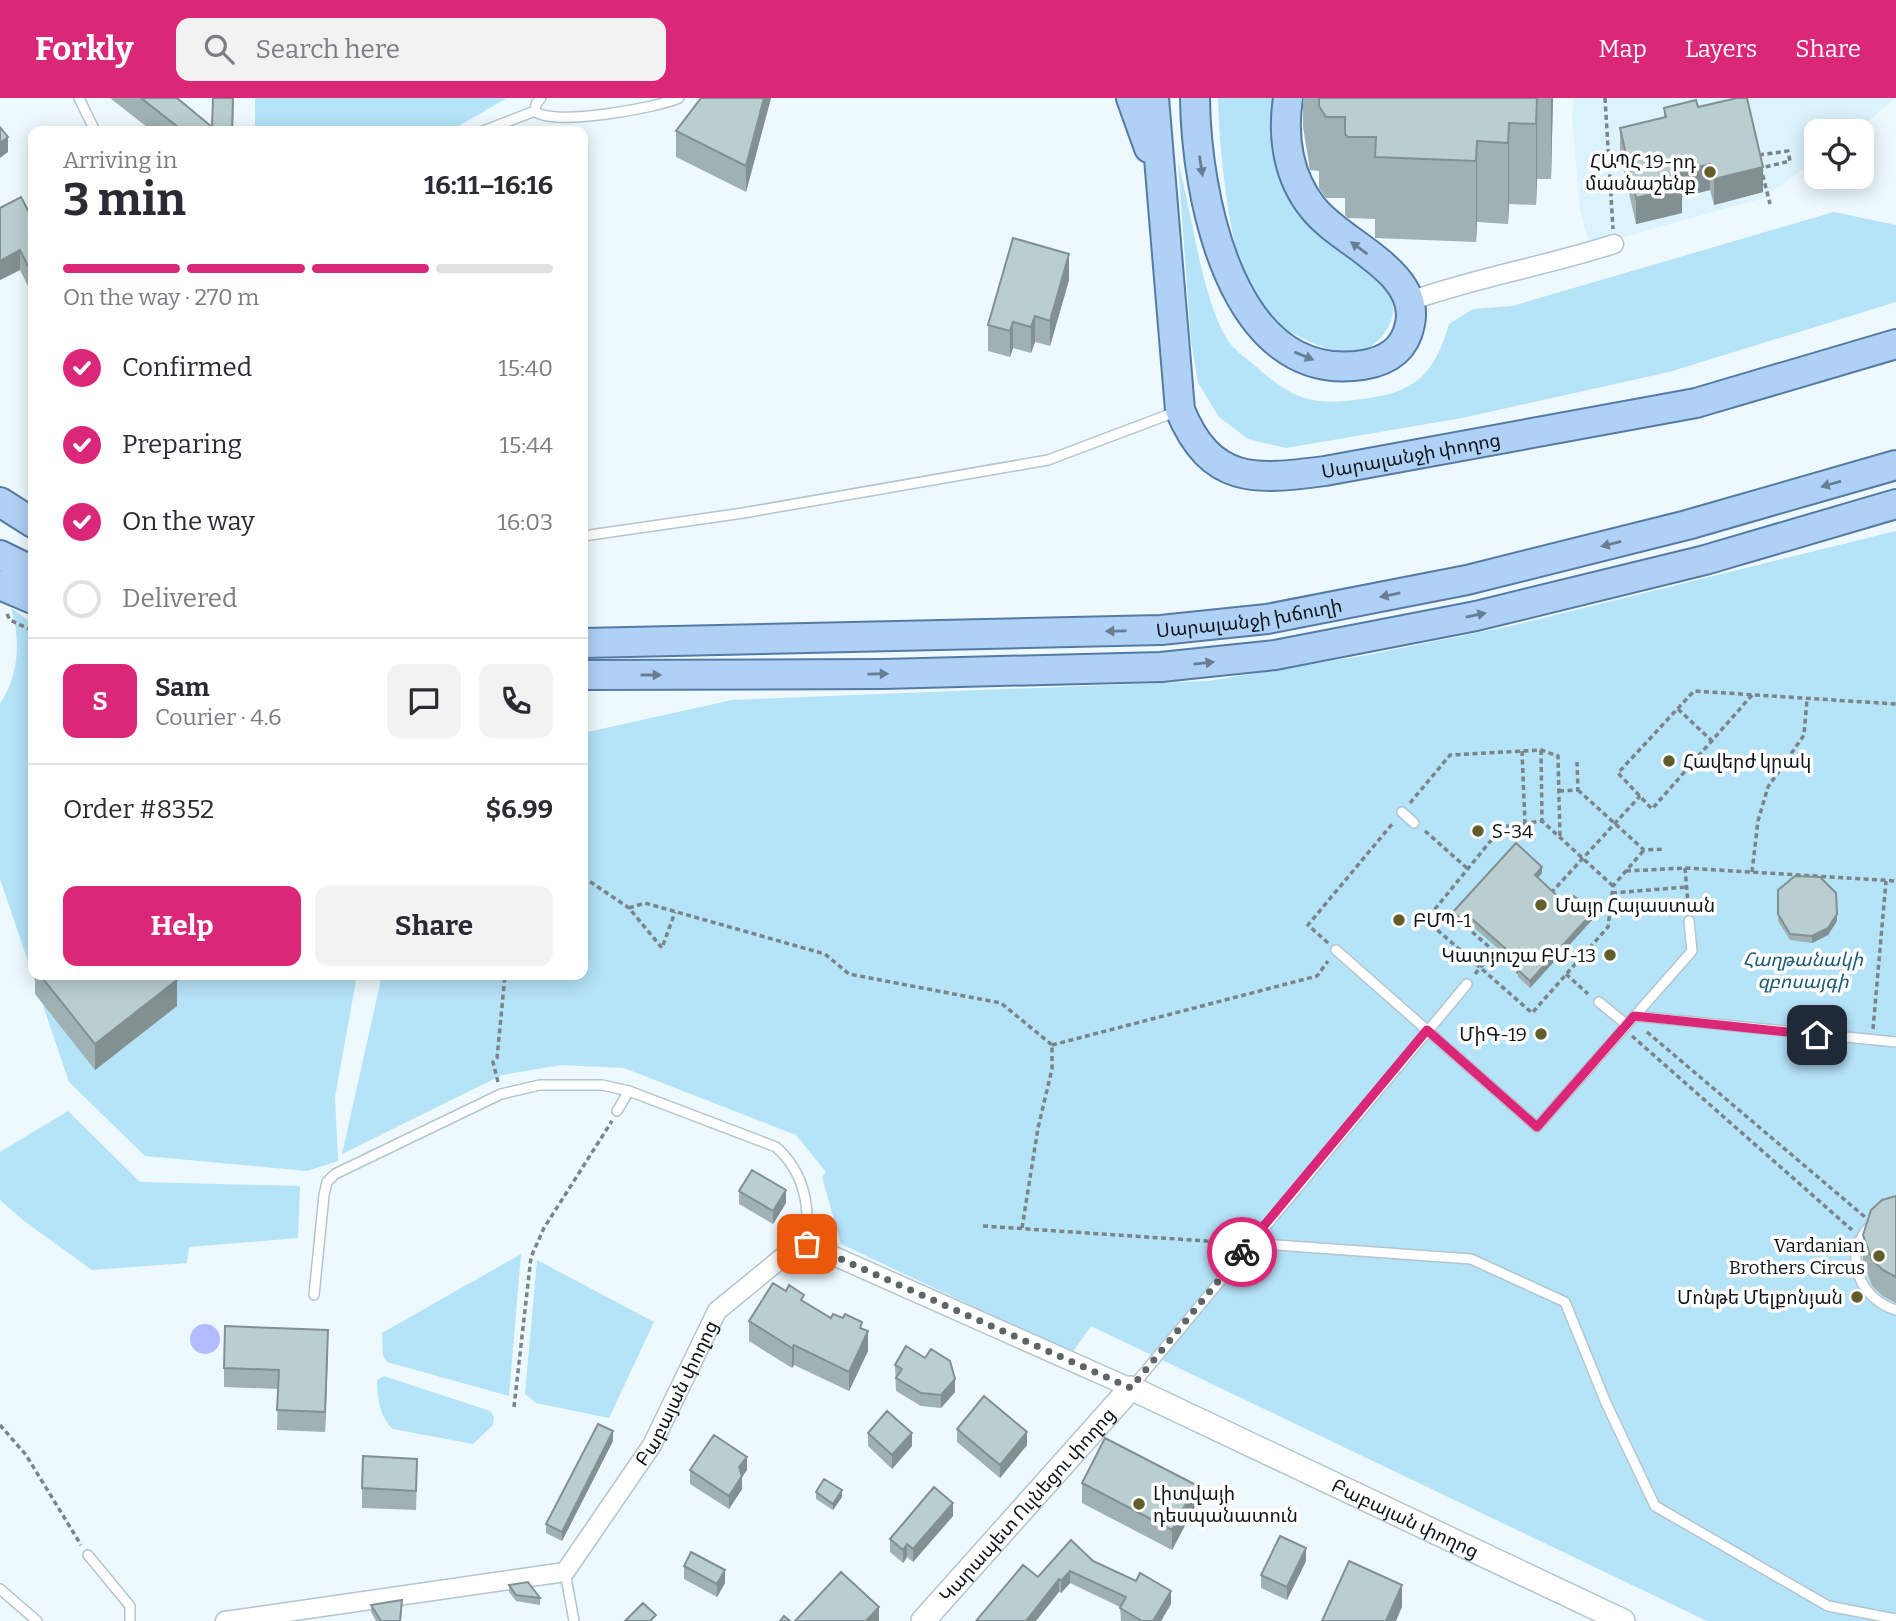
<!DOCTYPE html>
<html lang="en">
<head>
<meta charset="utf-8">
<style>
	:root { --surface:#fff; --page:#f2f2f3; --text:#2b2b33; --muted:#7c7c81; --line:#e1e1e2; --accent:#db2777 }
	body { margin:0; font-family:Bitter,"Noto Sans Armenian",serif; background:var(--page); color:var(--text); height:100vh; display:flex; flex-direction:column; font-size:26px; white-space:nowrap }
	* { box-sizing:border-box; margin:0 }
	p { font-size:23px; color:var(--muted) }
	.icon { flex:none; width:38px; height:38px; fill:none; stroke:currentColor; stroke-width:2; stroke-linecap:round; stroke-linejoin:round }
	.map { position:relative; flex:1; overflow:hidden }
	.sheet { position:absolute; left:28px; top:28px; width:560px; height:854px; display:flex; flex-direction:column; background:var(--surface); border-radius:14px; box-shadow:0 4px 18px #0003 }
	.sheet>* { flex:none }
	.buttons { position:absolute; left:1804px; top:21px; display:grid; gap:14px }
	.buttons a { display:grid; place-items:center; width:70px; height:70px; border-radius:14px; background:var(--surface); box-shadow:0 4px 18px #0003; font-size:35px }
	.pin { position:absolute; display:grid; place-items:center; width:60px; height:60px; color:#fff; margin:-30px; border-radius:14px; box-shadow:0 4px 10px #0006 }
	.courier { position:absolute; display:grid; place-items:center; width:70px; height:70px; margin:-35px; border:5px solid #db2777; border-radius:50%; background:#fff; color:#222; box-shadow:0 2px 9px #0007 }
	.head em { font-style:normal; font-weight:700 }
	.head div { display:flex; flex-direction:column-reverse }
	.head { display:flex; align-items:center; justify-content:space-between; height:119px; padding:0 35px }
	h1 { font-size:46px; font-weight:700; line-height:52px }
	.bar { display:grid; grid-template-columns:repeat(4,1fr); gap:10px 7px; align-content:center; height:84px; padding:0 35px }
	.bar i { height:9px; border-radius:5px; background:var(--line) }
	.bar .selected { background:var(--accent) }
	.bar p { grid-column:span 4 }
	.line { display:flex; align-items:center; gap:18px; padding:0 35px; border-top:2px solid var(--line) }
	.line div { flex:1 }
	.round { display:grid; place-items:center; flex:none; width:74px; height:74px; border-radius:14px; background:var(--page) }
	ol { padding:0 35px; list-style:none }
	li { display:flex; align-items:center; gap:21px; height:77px }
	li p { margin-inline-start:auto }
	li .icon { padding:7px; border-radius:50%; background:var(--accent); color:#fff; stroke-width:4 }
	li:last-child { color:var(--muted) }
	li i { width:38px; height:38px; border:4px solid var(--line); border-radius:50% }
	.button { display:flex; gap:14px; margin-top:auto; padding:14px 35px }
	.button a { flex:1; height:80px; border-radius:14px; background:var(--accent); color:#fff; font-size:28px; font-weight:700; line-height:80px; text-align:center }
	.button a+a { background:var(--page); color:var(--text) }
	header { display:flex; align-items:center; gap:42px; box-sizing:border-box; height:98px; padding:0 35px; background:var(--accent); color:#fff }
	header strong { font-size:33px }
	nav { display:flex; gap:38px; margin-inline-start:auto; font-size:24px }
	.search { width:490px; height:63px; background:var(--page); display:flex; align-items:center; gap:18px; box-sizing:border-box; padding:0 24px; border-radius:14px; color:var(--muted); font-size:26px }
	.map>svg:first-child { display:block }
	.built { fill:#dcf2fc }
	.green { fill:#b5e3f8 }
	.water { fill:#b0bcfd }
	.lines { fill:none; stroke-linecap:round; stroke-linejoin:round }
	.service-casing { stroke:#b3c5ce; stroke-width:12 }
	.minor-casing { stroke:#b3c5ce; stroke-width:21 }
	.tertiary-casing { stroke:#b3c5ce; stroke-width:26 }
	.primary-casing { stroke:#557ba4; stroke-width:32 }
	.path { stroke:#7b8488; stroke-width:3.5; stroke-dasharray:5 3.5; stroke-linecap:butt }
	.service { stroke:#fff; stroke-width:9 }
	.minor { stroke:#fff; stroke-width:18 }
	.tertiary { stroke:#fff; stroke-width:23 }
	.primary { stroke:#afd1f5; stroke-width:28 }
	.wall { fill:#9fb1b3 }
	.shaded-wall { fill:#829092 }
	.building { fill:#b9ced0; stroke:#829092; stroke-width:2 }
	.oneway { fill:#677d92 }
	.done { stroke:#5d6569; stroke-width:7; stroke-dasharray:0 12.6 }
	.route { stroke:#db2777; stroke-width:9 }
	.poi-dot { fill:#615e2b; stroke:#fff; stroke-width:2.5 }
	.labels { text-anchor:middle; stroke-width:7; stroke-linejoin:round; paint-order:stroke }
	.poi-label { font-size:19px; fill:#0f1619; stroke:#fff; text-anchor:end }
	.street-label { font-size:19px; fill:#0f1619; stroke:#fff }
	.park-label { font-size:19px; font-style:italic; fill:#1a5a72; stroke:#fff }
</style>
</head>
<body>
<header>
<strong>Forkly</strong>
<div class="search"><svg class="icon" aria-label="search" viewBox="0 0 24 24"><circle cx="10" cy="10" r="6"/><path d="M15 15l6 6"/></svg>Search here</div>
<nav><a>Map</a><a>Layers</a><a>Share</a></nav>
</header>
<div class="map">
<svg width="1896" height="1523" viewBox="0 0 1896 1523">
	<rect width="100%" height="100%" fill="#edf9fe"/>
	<!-- built -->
	<path class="built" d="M1574 0H1895L1857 33H1816V62L1771 94V98L1590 148 1580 112 1572 18Z"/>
	<!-- green -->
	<path class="green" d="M255 0H507L450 33H255Z
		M1218 0H1272C1272 13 1269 30 1273 42 1279 59 1311 124 1321 137 1339 160 1399 184 1393 215 1390 233 1374 252 1355 254 1340 256 1317 248 1304 241 1290 234 1270 224 1260 211 1230 174 1219 49 1218 0Z
		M1178 64C1192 114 1202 204 1229 244 1237 255 1252 264 1261 273 1301 307 1319 307 1370 300 1419 293 1436 271 1449 226L1473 211 1512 208 1834 114 1896 127V204L1669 274 1462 320 1286 350 1248 341 1219 319 1198 285 1191 243Z
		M1896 433V1523H1707L1091 1228 1072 1255 841 1146 822 1079 826 1074 796 1037 624 970 561 967 502 977 342 1056 382 877H583V635L732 602 1208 583 1362 558 1515 527Z
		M11 510 33 526V877H357L335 999 338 1063 307 1073 145 1058 69 984 0 781V606C19 577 21 542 11 510Z
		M68 1013 140 1084 300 1088 298 1140 189 1149 187 1165 92 1172 24 1123 0 1102V1054Z
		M521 1156 509 1298 387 1264 383 1258 382 1235Z
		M537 1162 654 1224 609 1320 536 1305 525 1296Z
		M384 1278 490 1313 494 1319 493 1327 473 1346 393 1331C380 1320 377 1299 377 1282Z"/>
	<!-- water -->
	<path class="water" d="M190 1241a15 15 0 1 1 30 0a15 15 0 1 1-30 0Z"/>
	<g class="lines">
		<defs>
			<path id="service" d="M79 0 95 33
				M541 0 536 6 535 13C551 29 657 10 679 0
				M483 33 535 13
				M583 438 743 415 1048 362 1178 313
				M1402 714 1414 725
				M1336 852 1537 1029 1692 853 1689 823
				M1599 904 1627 927
				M1634 918 1896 944
				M617 1013 629 993
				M1869 1129C1842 1159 1860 1201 1896 1212
				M1249 1145 1471 1161 1565 1204 1606 1305 1655 1408 1828 1508 1896 1521
				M314 1197 324 1097 327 1084 335 1076 501 996 540 987H602L629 993 776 1049C806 1076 809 1108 807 1146
				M1133 1288 1467 886
				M88 1457 130 1508V1523
				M565 1474 574 1523
				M0 1491 37 1523"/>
			<g id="minor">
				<path d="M1410 203C1477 179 1546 168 1614 146"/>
				<path id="s1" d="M225 1523 565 1474 652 1347 717 1213 783 1159 807 1146 1131 1290"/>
			</g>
			<g id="tertiary">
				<path id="s2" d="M923 1523 1131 1290 1623 1523"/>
			</g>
			<g id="primary">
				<path d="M1131 0 1149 50"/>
				<path id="s3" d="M1154 0 1180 312C1211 387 1255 382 1325 373L1696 305 1896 246"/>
				<path d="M1195 0C1196 94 1230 288 1363 267 1387 263 1405 252 1410 226 1421 173 1341 146 1313 110 1288 79 1282 39 1288 0"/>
				<path d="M0 404 33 425"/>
				<path d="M0 457 33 473"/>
				<path d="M0 487 33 501"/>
				<path id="s4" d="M583 545 1161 532 1267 521 1467 482 1687 427 1896 367"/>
				<path d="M583 577 883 576 1161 569 1275 557 1476 518 1705 462 1896 406"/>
			</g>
		</defs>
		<!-- service casing -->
		<use href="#service" class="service-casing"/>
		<!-- minor casing -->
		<use href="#minor" class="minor-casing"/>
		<!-- tertiary casing -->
		<use href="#tertiary" class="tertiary-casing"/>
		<!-- primary casing -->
		<use href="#primary" class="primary-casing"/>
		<!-- path -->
		<path class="path" d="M1605 0 1613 131
			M1759 57 1788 53 1790 63 1761 70 1770 106
			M7 516 10 522 33 533
			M1752 597 1652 711 1618 675 1694 593 1896 606
			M1678 611 1712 643
			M1541 652 1542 723
			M1522 653 1525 725
			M1578 692 1644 752 1665 751
			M1559 693 1578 692 1577 664
			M1410 705 1450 657 1541 652 1558 658 1560 739
			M1425 733 1468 771
			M1510 769 1576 826 1527 882 1463 826Z
			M1685 770 1688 806
			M1626 773 1685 770 1896 783
			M1752 774 1758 723 1768 689 1804 637 1807 601
			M583 779 629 810 662 850 675 814
			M1613 788 1542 723 1502 729 1426 822 1532 915 1608 829 1613 788 1644 752
			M1551 795 1640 698
			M1612 795 1687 789
			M629 810 645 805 825 856 849 876 1001 905 1052 947
			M1610 812 1688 806
			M1328 845 1308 827 1393 725
			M1475 876 1494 853
			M1566 876 1588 896
			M1873 931 1886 783
			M1647 934 1865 1119
			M1632 938 1852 1132
			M1052 947 1317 878 1328 863
			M498 984 493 964 497 960 505 877
			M983 1128 1236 1145
			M1022 1130 1038 1030 1052 971V947
			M514 1309 531 1159 544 1130 612 1023
			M0 1327 26 1357 81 1447"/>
		<!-- service -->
		<use href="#service" class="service"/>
		<!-- minor -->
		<use href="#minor" class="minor"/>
		<!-- tertiary -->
		<use href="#tertiary" class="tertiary"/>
		<!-- primary -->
		<use href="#primary" class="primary"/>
	</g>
	<!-- wall -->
	<path class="wall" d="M110 0H177L212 29 213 0H234L233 33H152Z
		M701 0H771L746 94 676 59V33Z
		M1303 0H1553L1551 81H1537L1536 107 1509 106 1508 126 1477 124 1476 144 1375 140V121L1348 120 1345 117V100H1326L1319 90V73L1310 72 1303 29Z
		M1698 9 1763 94 1714 107 1710 92 1682 99V115L1636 126 1620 56V30L1664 19V10Z
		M33 122 29 190 20 172 0 182Z
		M1069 182 1050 248 1035 244 1031 255 1013 250 1010 259 988 253V227Z
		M1542 775 1538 780 1566 806 1593 821 1530 890 1518 879V872L1520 870 1471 827 1466 832 1453 821V814Z
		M1778 792 1837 823 1828 837 1812 845 1790 842 1778 823Z
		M35 877H173L177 908 95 972 35 896Z
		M739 1093 786 1105 773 1126 739 1106Z
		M1896 1098V1205L1883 1198 1872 1188 1863 1163V1137Z
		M804 1204 831 1220 862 1231 868 1253 849 1293 794 1267 792 1270 749 1243V1223Z
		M328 1252 325 1334 277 1332 278 1291 224 1289V1270Z
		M895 1267 955 1294 941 1310 921 1308 896 1293Z
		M957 1331 1027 1347 1000 1380 957 1344Z
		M868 1335 912 1348 892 1371 868 1348Z
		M613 1343 562 1443 546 1435V1426Z
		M690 1372H747L742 1379V1391L729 1411 690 1386Z
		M417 1380 416 1412 362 1410V1390Z
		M1082 1385 1196 1407 1172 1452 1082 1405Z
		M816 1394 842 1399 833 1412 816 1401Z
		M953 1418 913 1464 907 1459 903 1465 890 1454V1441Z
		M1093 1463 1171 1506 1161 1523H1121L1120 1509 1070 1485 1061 1495 1038 1479Z
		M1306 1463 1287 1502 1261 1490V1477Z
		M684 1468 725 1485 717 1499 684 1481Z
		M509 1487 540 1500V1507L516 1503 509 1494Z
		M371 1507 402 1509 401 1523H376L371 1514Z"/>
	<!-- shaded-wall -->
	<path class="shaded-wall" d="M764 0H771L746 94V68Z
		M1537 0V81L1536 107V26Z
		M1551 0H1553L1551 81Z
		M1509 25V106L1508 126V45Z
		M8 39V54L0 60V45Z
		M1477 43V124L1476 144V63Z
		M1710 66V92L1682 99V115L1636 126V100L1678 74Z
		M1763 69V94L1714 107V81Z
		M20 152V172L0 182V163Z
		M1069 156V182L1050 248V223Z
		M33 168V187L29 190V170Z
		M1035 218V244L1031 255V229Z
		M1013 224V250L1010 259V233Z
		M1542 769V775L1535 784V777Z
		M1593 814V821L1530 890V883Z
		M1837 816V823L1828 837 1812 845V838Z
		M1471 820V827L1466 832V826Z
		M177 882V908L95 972V946Z
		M786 1092V1105L773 1126V1113Z
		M328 1232V1252L325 1334V1314Z
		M868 1233V1253L849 1293V1274Z
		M794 1247V1267L792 1270V1250Z
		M955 1281V1294L941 1310V1297Z
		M613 1333V1343L562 1443V1434Z
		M1027 1334V1347L1000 1380V1367Z
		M912 1335V1348L892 1371V1357Z
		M747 1359V1372L742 1379V1391L729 1411V1398L739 1369Z
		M1196 1387V1407L1172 1452V1432Z
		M842 1392V1399L833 1412V1406Z
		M953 1405V1418L913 1464V1451Z
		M907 1446V1459L903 1465V1452Z
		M1306 1450V1463L1287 1502V1489Z
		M725 1472V1485L717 1499V1486Z
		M1070 1473V1485L1061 1495V1483Z
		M1059 1481V1494L1036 1523H1026Z
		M1402 1487V1509L1396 1523H1386Z
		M1171 1493V1506L1161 1523H1153Z
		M879 1509V1523H866Z"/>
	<!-- building -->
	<path class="building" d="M141 0H177L212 29 213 0H233L232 33H183Z
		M701 0H764L746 68 676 33Z
		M1319 0H1537L1536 26 1509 25 1508 45 1477 43 1476 63 1375 59 1376 39H1348L1345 36V19H1326L1319 8Z
		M1737 0H1747L1763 69 1714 81 1710 66 1678 74 1682 89 1636 100 1620 30 1666 19 1664 10 1696 2 1698 9Z
		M0 29 8 39 0 45Z
		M21 99 33 122V168L29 170 20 152 0 163V110Z
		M1013 140 1069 156 1050 223 1035 218 1031 229 1013 224 1010 233 988 227Z
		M1516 745 1542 769 1535 777 1566 806 1574 798 1593 814 1530 883 1518 872 1523 866 1471 820 1466 826 1453 814Z
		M1795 778 1820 779 1836 795 1837 816 1828 830 1812 838 1790 836 1778 816V792Z
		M40 877H173L177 882 95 946Z
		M752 1072 786 1092 773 1113 739 1093Z
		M1896 1098V1179L1883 1172 1872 1162 1863 1137 1871 1112 1882 1102Z
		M773 1185 786 1193 789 1187 804 1197 801 1202 831 1220 833 1216 843 1220 845 1216 862 1224 860 1230 868 1233 849 1274 794 1247 792 1250 749 1223Z
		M225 1228 328 1232 325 1314 277 1312 279 1272 224 1270Z
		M906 1248 925 1260 931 1251 950 1263 955 1281 941 1297 921 1295 896 1280 902 1271 895 1267Z
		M984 1298 1027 1334 1000 1367 957 1331Z
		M887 1313 912 1335 892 1357 868 1335Z
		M598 1326 613 1333 562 1434 546 1426Z
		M714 1337 747 1359 739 1369 742 1378 729 1398 690 1372Z
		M1105 1340 1196 1387 1172 1432 1082 1385Z
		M363 1358 417 1361 416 1393 362 1390Z
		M824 1381 842 1392 833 1406 816 1394Z
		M934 1389 953 1405 913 1451 907 1446 903 1452 890 1441Z
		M1280 1438 1306 1450 1287 1489 1261 1477Z
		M1071 1442 1093 1463 1136 1483 1140 1475 1171 1493 1153 1523H1142L1120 1510 1126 1499 1070 1473 1061 1483 1059 1481 1026 1523H976L1023 1467 1038 1479Z
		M691 1454 725 1472 717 1486 684 1468Z
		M1349 1463 1402 1487 1386 1523H1322Z
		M841 1474 879 1509 866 1523H795Z
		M528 1484 540 1500 516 1497 509 1487Z
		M402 1502 400 1523H381L371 1507Z
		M643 1505 656 1517 650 1523H625Z
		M784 1518 790 1523H780Z"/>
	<!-- one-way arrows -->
	<defs><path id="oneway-solid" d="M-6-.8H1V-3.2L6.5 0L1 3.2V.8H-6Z" transform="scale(1.75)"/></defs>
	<g class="oneway">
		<use href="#oneway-solid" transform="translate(1201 68) rotate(81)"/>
		<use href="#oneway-solid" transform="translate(1359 150) rotate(-144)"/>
		<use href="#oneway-solid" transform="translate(1304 258) rotate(22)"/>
		<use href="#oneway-solid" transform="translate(1831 386) rotate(164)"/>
		<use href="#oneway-solid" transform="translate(1611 446) rotate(166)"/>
		<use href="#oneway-solid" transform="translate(1390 497) rotate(169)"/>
		<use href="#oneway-solid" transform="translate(1476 517) rotate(-12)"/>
		<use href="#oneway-solid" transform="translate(1116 533) rotate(179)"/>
		<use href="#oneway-solid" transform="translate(1204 565) rotate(-6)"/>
		<use href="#oneway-solid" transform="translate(878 576) rotate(-1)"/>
		<use href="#oneway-solid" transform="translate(651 577)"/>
	</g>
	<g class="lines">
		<!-- done -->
		<path class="done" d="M807 1146 1131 1290 1242 1154"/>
		<!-- route -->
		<path class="route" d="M1242 1154 1427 932 1537 1029 1634 918 1817 937"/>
	</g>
	<!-- markers -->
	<g class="poi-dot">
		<circle cx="1710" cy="74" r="7"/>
		<circle cx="1669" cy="663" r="7"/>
		<circle cx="1478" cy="733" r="7"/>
		<circle cx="1541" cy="807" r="7"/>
		<circle cx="1399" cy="822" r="7"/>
		<circle cx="1610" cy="857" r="7"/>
		<circle cx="1541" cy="936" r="7"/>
		<circle cx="1879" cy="1158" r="7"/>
		<circle cx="1857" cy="1199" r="7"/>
		<circle cx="1139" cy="1406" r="7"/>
	</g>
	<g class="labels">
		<!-- poi labels -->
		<g class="poi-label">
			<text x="1696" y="70">ՀԱՊՀ 19-րդ<tspan x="1696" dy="22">մասնաշենք</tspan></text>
			<text x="1683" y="670" text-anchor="start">Հավերժ կրակ</text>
			<text x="1492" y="740" text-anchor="start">Տ-34</text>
			<text x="1555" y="814" text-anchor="start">Մայր Հայաստան</text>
			<text x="1413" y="829" text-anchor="start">ԲՄՊ-1</text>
			<text x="1596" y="864">Կատյուշա ԲՄ-13</text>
			<text x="1527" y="943">ՄիԳ-19</text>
			<text x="1865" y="1154">Vardanian<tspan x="1865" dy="22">Brothers Circus</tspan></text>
			<text x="1843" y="1206">Մոնթե Մելքոնյան</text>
			<text x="1153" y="1402" text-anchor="start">Լիտվայի<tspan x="1153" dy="22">դեսպանատուն</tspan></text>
		</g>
		<!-- street labels -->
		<g class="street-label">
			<text dy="7" stroke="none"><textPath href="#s3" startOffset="576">Սարալանջի փողոց</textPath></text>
			<text dy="7" stroke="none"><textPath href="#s4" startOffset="667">Սարալանջի խճուղի</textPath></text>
			<text dy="7" stroke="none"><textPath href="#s1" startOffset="555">Բաբայան փողոց</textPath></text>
			<text dy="7" stroke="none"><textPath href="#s2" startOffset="156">Կարապետ Ուլնեցու փողոց</textPath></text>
			<text dy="7" stroke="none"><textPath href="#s2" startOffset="616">Բաբայան փողոց</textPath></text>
		</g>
		<!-- park labels -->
		<g class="park-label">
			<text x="1803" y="868">Հաղթանակի<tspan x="1803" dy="22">զբոսայգի</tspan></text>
		</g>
	</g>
</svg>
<div class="buttons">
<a><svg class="icon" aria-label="locate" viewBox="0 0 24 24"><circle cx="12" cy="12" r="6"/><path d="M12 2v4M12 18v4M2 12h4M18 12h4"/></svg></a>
</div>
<div class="pin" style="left:807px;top:1146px;background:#ea580c"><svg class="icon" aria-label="bag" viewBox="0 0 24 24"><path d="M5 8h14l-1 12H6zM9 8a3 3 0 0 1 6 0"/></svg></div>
<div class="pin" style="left:1817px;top:937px;background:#1f2937"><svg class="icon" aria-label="home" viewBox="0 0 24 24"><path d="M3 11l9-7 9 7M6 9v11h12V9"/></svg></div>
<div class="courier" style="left:1242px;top:1154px"><svg class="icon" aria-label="bike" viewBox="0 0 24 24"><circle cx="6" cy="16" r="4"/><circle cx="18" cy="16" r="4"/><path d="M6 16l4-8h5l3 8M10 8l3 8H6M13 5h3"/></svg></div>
<section class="sheet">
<div class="head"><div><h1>3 min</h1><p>Arriving in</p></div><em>16:11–16:16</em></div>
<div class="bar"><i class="selected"></i><i class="selected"></i><i class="selected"></i><i></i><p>On the way · 270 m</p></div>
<ol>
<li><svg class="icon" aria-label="check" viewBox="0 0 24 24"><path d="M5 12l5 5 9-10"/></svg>Confirmed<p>15:40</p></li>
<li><svg class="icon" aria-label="check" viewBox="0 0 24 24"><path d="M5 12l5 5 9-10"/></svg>Preparing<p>15:44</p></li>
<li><svg class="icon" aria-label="check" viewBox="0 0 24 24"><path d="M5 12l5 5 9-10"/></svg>On the way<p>16:03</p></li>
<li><i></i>Delivered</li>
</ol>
<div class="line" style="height:126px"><b class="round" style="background:var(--accent);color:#fff">S</b><div><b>Sam</b><p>Courier · 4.6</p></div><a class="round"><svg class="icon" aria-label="chat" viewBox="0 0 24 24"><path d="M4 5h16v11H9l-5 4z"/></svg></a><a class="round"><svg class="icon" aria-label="phone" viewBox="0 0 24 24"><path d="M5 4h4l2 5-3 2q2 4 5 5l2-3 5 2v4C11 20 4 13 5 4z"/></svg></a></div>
<div class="line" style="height:91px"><div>Order #8352</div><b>$6.99</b></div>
<div class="button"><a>Help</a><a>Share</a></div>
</section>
</div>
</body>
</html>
